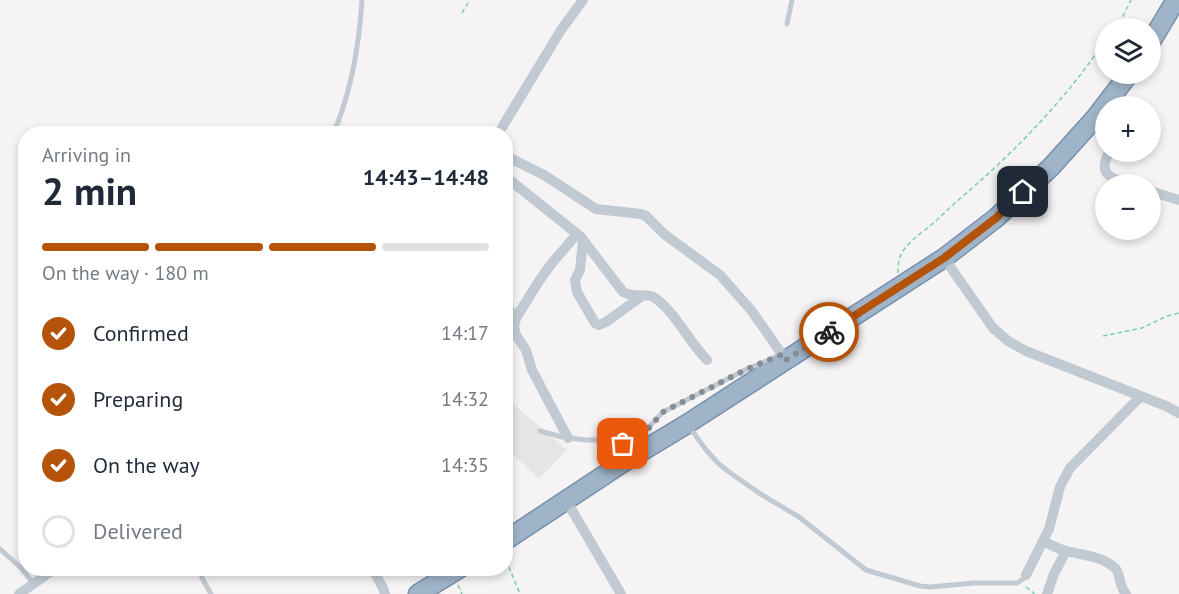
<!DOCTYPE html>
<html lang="en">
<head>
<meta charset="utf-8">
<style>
	:root { --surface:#fff; --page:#f6f6f7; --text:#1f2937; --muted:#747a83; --line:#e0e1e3; --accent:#b45309 }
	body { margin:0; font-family:"PT Sans",sans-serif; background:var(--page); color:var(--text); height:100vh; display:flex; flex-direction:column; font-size:22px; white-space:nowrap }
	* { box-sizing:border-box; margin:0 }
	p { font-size:20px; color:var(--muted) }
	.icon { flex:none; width:33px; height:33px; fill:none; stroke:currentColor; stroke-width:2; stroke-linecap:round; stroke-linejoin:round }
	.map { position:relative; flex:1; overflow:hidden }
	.panel { position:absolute; left:18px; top:126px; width:495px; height:450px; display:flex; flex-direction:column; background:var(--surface); border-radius:24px; box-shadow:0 3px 9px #0003 }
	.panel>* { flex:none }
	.buttons { position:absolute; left:1095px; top:18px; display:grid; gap:12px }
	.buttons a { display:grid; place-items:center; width:66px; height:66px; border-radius:50%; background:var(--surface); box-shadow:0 3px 9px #0003; font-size:30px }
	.pin { position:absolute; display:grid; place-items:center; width:51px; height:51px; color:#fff; margin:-26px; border-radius:12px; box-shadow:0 3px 9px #0006 }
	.courier { position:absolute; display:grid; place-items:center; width:60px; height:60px; margin:-30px; border:4px solid #b45309; border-radius:50%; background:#fff; color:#222; box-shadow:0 2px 8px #0007 }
	.head em { font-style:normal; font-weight:700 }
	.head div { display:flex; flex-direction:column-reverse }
	.head { display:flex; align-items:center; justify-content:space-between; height:102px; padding:0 24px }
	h1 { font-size:39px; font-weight:700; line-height:45px }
	.bar { display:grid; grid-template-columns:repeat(4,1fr); gap:9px 6px; align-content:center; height:72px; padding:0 24px }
	.bar i { height:8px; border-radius:4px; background:var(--line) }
	.bar .selected { background:var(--accent) }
	.bar p { grid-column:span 4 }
	ol { padding:0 24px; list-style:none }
	li { display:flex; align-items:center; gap:18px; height:66px }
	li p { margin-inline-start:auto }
	li .icon { padding:6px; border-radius:50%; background:var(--accent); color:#fff; stroke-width:4 }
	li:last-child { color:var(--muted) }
	li i { width:33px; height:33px; border:3px solid var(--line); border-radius:50% }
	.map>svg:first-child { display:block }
	.education { fill:#e6e4e5 }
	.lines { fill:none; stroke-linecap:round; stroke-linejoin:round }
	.trunk-casing { stroke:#7690ad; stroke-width:21 }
	.path { stroke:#7ad0a6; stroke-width:1.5; stroke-dasharray:4.5 3; stroke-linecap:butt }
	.service { stroke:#c1cad2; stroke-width:5 }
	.minor { stroke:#c1cad2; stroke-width:10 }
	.trunk { stroke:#9fb4c9; stroke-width:18 }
	.done { stroke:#868d94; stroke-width:6; stroke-dasharray:0 10.8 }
	.route { stroke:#b45309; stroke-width:8 }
</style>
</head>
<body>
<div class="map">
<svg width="1179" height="594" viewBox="0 0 1179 594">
	<rect width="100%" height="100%" fill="#f5f3f3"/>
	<!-- education -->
	<path class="education" d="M506 398 567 450 539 479 506 447Z"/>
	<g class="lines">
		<defs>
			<path id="trunk" d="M1150 43 1176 0
				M506 540 624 462 687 424 944 258 996 218 1051 167 1096 117 1129 74
				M418 594 460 568"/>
		</defs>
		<!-- trunk casing -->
		<use href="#trunk" class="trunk-casing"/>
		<!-- path -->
		<path class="path" d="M462 13 470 0
			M1113 28 1121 20 1131 0
			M898 273C898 265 899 257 903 251 912 238 926 230 937 220 950 207 964 195 978 183 1025 141 1071 92 1106 39
			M1103 336 1142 328 1167 316 1179 313
			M506 560 520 594
			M458 585 462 594
			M1026 587 1035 594"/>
		<!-- service -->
		<path class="service" d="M787 24 792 0
			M333 134C352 91 359 46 362 0
			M688 425 706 450 718 463 729 472 759 493 799 517 866 570 920 586 930 587 974 583H1017L1023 579 1026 575
			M540 431 562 437 586 440H608L626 444 634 443 663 412 747 369 776 357
			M0 549 20 567 34 584
			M200 568 202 578 211 594"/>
		<!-- minor -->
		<path class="minor" d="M498 134 561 30 583 0
			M1109 152C1097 175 1111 178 1130 184
			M506 156 544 175 596 209 641 214 646 216 664 234 720 275 751 310 786 360
			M506 177 581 237 623 292C635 299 647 292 655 298 677 314 688 341 707 360
			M1150 191 1179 200
			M583 241 580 270 575 280 577 292 595 323 599 325 606 322 642 296
			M944 258 993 328 1008 341 1026 351 1166 406 1179 413
			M506 306 516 318
			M568 438 532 370 526 350 516 335 514 327 516 318 539 281 552 263 577 234
			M566 500 621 594
			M1043 541C1051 545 1058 549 1066 551 1083 555 1101 556 1115 568 1121 573 1118 585 1126 594
			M372 568 383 588 385 594
			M1026 575 1049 529 1060 487 1070 468 1140 397
			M19 594 56 568
			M1047 594 1054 574 1066 551"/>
		<!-- trunk -->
		<use href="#trunk" class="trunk"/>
	</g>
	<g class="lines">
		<!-- done -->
		<path class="done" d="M623 444H629L637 441 663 412 747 369 783 354 786 360 829 332"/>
		<!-- route -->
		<path class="route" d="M829 332 944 258 996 218 1023 192"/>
	</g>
</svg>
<div class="buttons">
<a><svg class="icon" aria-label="layers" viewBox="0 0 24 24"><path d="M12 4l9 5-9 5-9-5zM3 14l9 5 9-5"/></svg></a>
<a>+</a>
<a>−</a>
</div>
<div class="pin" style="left:623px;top:444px;background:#ea580c"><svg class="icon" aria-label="bag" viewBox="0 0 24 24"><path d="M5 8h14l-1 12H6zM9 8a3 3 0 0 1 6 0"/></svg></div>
<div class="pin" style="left:1023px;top:192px;background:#1f2937"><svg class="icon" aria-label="home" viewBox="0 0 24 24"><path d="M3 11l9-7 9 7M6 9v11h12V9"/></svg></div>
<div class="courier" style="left:829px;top:332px"><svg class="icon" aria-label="bike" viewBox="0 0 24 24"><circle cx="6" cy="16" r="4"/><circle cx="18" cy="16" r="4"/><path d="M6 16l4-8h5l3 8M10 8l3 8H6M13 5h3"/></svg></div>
<section class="panel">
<div class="head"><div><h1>2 min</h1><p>Arriving in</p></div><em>14:43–14:48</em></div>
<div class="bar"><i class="selected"></i><i class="selected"></i><i class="selected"></i><i></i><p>On the way · 180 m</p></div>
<ol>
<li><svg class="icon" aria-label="check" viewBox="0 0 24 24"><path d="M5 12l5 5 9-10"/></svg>Confirmed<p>14:17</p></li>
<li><svg class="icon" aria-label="check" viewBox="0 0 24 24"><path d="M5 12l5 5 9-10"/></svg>Preparing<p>14:32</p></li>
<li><svg class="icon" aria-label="check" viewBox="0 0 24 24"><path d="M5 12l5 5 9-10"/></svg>On the way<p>14:35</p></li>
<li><i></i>Delivered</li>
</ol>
</section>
</div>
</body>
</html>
